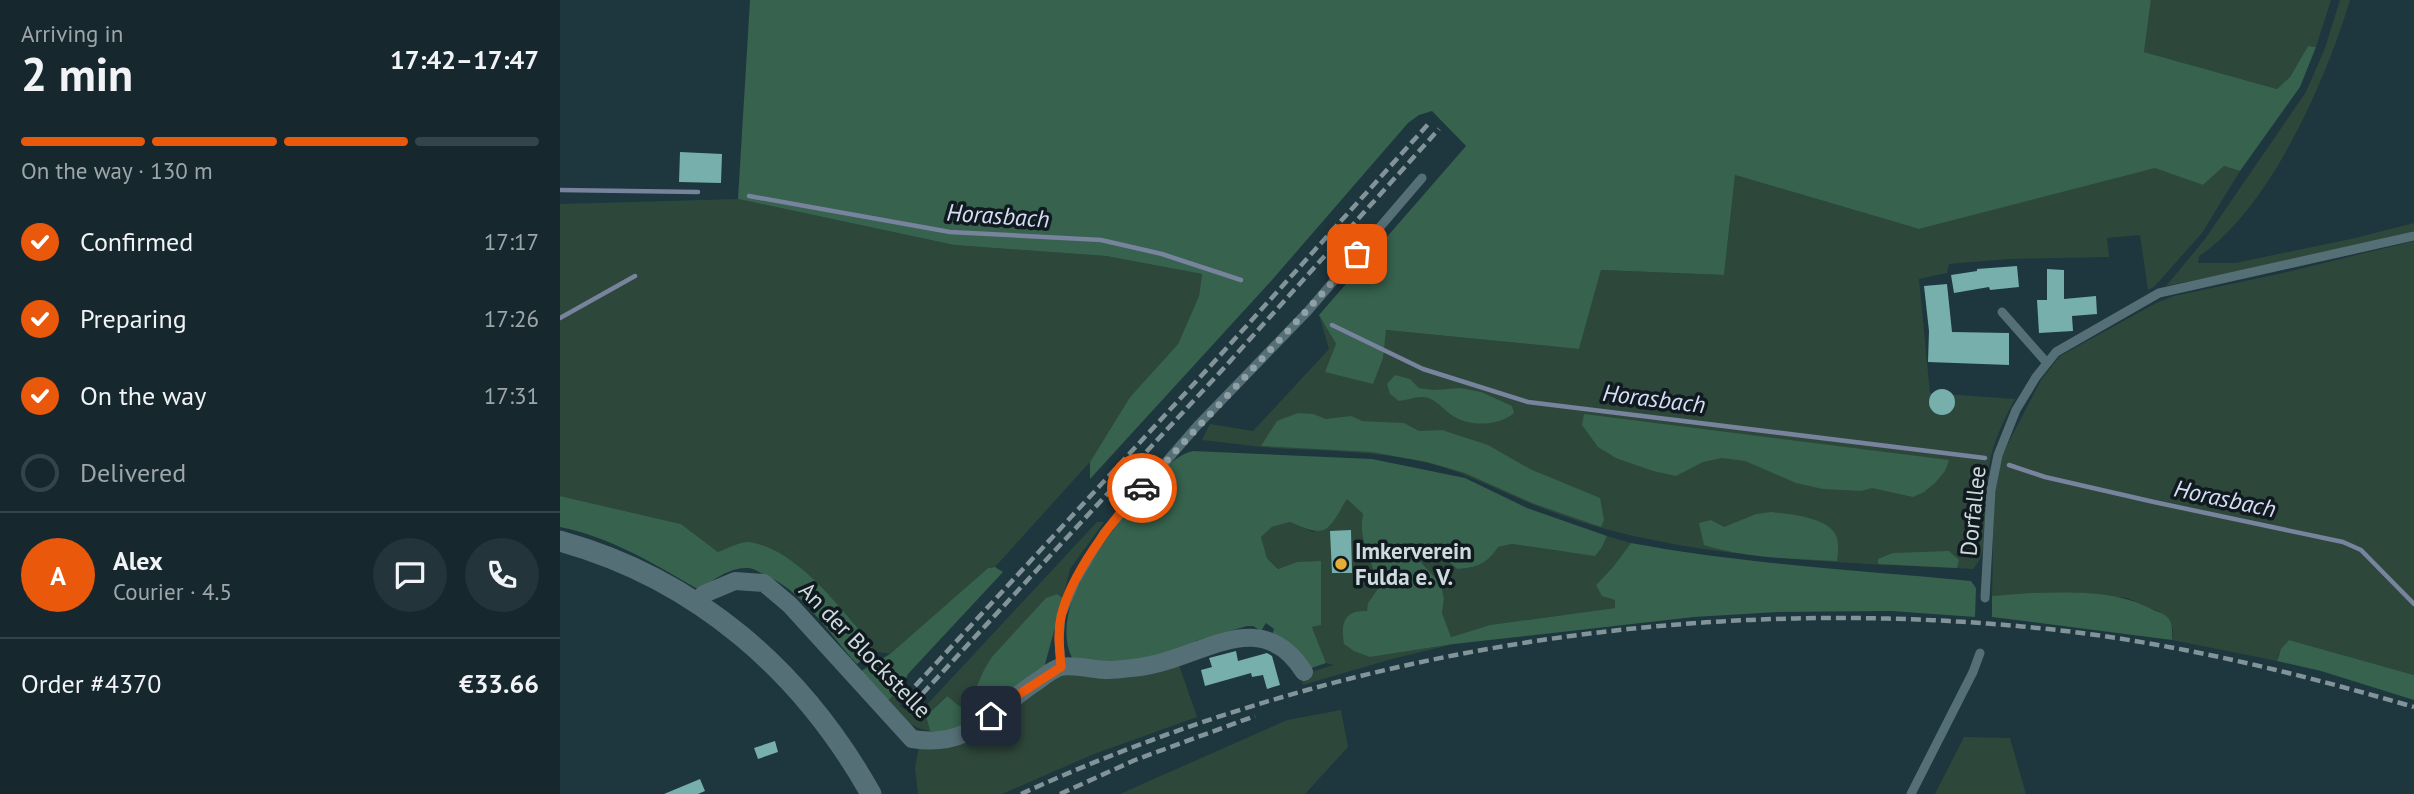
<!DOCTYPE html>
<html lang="en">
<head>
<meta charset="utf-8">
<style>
	:root { --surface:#16282e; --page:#23343a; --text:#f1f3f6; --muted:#9ea6aa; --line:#35444a; --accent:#ea580c }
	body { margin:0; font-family:"PT Sans",sans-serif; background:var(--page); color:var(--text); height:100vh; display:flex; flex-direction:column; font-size:26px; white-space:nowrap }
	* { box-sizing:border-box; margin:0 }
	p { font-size:23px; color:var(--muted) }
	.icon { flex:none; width:38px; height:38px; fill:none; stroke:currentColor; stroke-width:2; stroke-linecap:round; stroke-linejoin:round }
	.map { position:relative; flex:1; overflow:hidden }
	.panel { display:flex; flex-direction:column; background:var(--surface); width:560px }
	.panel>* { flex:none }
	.pin { position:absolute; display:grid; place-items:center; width:60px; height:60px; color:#fff; margin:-30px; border-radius:14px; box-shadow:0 4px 10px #0006 }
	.courier { position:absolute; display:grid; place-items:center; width:70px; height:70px; margin:-35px; border:5px solid #ea580c; border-radius:50%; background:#fff; color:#222; box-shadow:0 2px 9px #0007 }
	.head em { font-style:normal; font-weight:600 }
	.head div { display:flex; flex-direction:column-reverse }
	.head { display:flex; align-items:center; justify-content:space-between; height:119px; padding:0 21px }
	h1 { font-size:46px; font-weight:600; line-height:52px }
	.bar { display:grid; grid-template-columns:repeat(4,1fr); gap:10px 7px; align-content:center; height:84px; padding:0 21px }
	.bar i { height:9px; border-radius:5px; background:var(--line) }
	.bar .active { background:var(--accent) }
	.bar p { grid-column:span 4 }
	.line { display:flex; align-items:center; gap:18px; padding:0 21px; border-top:2px solid var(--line) }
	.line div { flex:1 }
	.round { display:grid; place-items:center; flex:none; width:74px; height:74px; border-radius:37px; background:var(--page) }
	ol { padding:0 21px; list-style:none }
	li { display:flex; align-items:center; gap:21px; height:77px }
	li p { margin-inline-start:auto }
	li .icon { padding:7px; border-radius:50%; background:var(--accent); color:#fff; stroke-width:4 }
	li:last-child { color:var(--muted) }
	li i { width:38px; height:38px; border:4px solid var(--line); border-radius:50% }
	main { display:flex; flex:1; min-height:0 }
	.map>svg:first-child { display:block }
	.green { fill:#2e473b }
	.forest { fill:#36624e }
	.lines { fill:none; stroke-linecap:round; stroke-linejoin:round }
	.stream { stroke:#78839d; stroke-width:4.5 }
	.building { fill:#77afac }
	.lane { stroke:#556f76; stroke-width:9 }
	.street { stroke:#556f76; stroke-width:18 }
	.secondary { stroke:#556f76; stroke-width:21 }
	.rail { stroke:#829499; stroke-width:4.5; stroke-dasharray:10 5; stroke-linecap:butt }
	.done { stroke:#90a1a6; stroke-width:7; stroke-dasharray:0 12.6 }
	.route { stroke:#ea580c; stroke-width:9 }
	.poi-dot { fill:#e5ad35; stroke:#111b1f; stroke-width:2.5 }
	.labels { text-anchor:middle; stroke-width:7; stroke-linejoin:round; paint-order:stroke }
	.street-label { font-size:23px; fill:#cddbdf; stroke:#111b1f }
	.poi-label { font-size:23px; font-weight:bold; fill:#cddbdf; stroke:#111b1f; text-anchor:start }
	.water-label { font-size:24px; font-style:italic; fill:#d6def7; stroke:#111b1f }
</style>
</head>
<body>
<main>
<section class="panel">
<div class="head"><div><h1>2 min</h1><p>Arriving in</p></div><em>17:42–17:47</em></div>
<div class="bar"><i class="active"></i><i class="active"></i><i class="active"></i><i></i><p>On the way · 130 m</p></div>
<ol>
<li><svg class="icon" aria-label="check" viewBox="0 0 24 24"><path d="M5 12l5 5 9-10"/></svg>Confirmed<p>17:17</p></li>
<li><svg class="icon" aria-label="check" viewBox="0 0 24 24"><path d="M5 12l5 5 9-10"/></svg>Preparing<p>17:26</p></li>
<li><svg class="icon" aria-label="check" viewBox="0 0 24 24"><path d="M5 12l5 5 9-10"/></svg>On the way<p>17:31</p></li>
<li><i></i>Delivered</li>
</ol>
<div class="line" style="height:126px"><b class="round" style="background:var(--accent);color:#fff">A</b><div><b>Alex</b><p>Courier · 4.5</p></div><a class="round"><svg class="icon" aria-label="chat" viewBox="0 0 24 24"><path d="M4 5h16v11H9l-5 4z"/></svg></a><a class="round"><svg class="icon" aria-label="phone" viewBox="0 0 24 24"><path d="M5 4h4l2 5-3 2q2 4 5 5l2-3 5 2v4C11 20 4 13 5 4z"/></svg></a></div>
<div class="line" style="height:91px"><div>Order #4370</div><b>€33.66</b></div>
</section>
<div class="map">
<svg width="1854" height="794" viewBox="0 0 1854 794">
	<rect width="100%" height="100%" fill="#1e363d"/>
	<!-- green -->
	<path class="green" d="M1591 0H1771L1756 47 1748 46 1730 77 1717 89 1584 52Z
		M1780 0H1790C1766 80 1710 209 1639 256L1638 263H1675L1795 238 1854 223V231L1754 256 1606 286 1645 239 1746 92 1765 48Z
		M1664 166 1680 171 1642 233 1594 287 1588 290 1580 235 1547 238 1549 257 1448 259 1389 264 1387 273 1359 279 1370 393 1455 399C1444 420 1433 442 1429 466 1425 494 1433 549 1413 569 1296 563 1176 561 1061 533 1024 524 986 511 951 495 923 483 898 470 868 463 822 452 778 451 731 449 702 448 672 443 642 440L650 424 693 431 769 349 759 315 776 344 823 358 825 330 1019 349 1041 270 1164 275 1175 175 1359 229 1595 167 1643 185Z
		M178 199 394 245 546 256 642 274 639 296 618 344 570 397 530 462 435 567 428 568 330 654 313 651 309 641C279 607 236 548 189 542 180 541 166 549 158 552L121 524 0 496V204Z
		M1854 241V675L1729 640 1718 655 1717 661 1612 640 1613 629 1600 612 1567 598 1506 593 1432 596C1434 550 1430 499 1442 455L1481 380 1500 356 1596 303 1614 296 1723 273Z
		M787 499 803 514C797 540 813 563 819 587L808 603 810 657 894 644 832 659 743 685 740 675 774 665 766 663 752 627 761 625 737 562 719 569 707 558 701 537 712 527 730 522 753 532 770 526Z
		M537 522H544L510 569 503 598 497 594 431 658C420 675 417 696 403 709L386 696 366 716 370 731C350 728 340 716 326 702L341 689 340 706 350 713 361 711Z
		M1047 536 1071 543 1053 567 1036 585 1055 600 1056 608 930 625 891 637 882 613 884 599 881 585 853 554 862 546 873 547 897 569C916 568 927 564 937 547L952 544 1006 552 1042 547Z
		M618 662 637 717 534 754 442 794H358L355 767 359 747 505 674 550 679Z
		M781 710 788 747 745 794H560L727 720Z
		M1404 737 1450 738 1466 794H1375Z"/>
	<!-- forest -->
	<path class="forest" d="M190 0H1591L1584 52 1717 89 1730 77 1748 46 1756 47 1740 87 1680 171 1664 166 1643 185 1595 168 1359 229 1175 175 1164 275 1041 270 1019 349 826 330 823 358 813 384 765 372 776 344 759 315 906 146 872 111 859 115 848 123 712 280 530 479V462L570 397 618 344 639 296 642 274 546 256 394 245 178 199Z
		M835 375 850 379 859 388 874 390 901 388 921 392 952 406 954 413C939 426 910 427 893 416 885 411 879 403 871 399 860 394 850 400 839 401L830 394 827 384Z
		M738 413 753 414 766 419 791 416 802 421 844 423 859 431 882 430 928 445 970 469 1040 498 1044 520 1041 527 972 503 905 473 867 462 812 452 701 446 717 421Z
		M1024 414 1389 460 1385 471 1375 483 1364 492 1353 497 1312 488 1301 491 1263 489 1236 483 1185 461 1162 458 1143 462 1116 476 1093 471 1056 458 1038 447 1022 425Z
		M633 451 812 459 905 478 967 508 1047 536 1042 547 1035 556 952 544 938 547C927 564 916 568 897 569L873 547 862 546 853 554 881 584 884 599 882 613 891 637 930 625 1055 608V600L1042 596 1036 585 1053 567 1071 543C1183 564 1297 570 1411 581L1416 588 1415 617 1331 611 1218 612 1134 617 894 644 810 657 794 651 784 644C781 624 783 610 807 611L808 603 819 587C813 563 797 540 803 514L787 499C767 532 768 539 730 522L712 527 701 537 707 558 718 569 737 562 761 561V625L752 627 766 663 746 670 712 635 714 629 706 623 701 631 693 626H687L635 641 637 648 546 667 512 658C487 605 552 529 585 492 599 476 612 456 633 451Z
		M0 496 121 524 158 552C166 549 180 541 189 542 236 548 279 607 309 641L313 651 297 664C267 632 244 591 203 574 199 572 193 568 188 568 170 567 153 580 139 590 95 564 50 537 0 527Z
		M1211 512C1229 514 1271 517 1277 538 1279 545 1278 554 1277 561 1232 559 1187 558 1144 545L1139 523 1151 520 1164 527 1196 514Z
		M1389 551 1399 560 1397 568 1318 564V559L1333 553Z
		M435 567 443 572 348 674 341 689 326 702 298 673 330 654 428 568Z
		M1471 593C1510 592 1555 590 1590 608 1596 612 1604 612 1609 619 1613 625 1612 633 1612 640L1432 617V596Z
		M497 594 503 598 484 668 416 721 385 732 370 731 366 716 387 696 403 709 410 702 424 670 431 658 486 598Z
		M1729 640 1854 675V700L1761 671 1717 661 1721 649Z"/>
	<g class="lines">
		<!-- stream -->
		<path class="stream" d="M0 190 138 192
			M189 196 390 232 541 240 602 254 681 280
			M0 318 75 276
			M772 325 863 369 968 402 1425 458
			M1449 465 1485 477 1594 502 1783 542 1801 550 1854 604"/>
	</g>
	<!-- building -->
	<path class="building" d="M120 152 162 154 161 183 119 182Z
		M1457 266 1459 287 1430 290 1429 287 1394 293 1391 275 1417 271V269Z
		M1487 269 1504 270V299L1536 296 1537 314 1512 316 1513 331 1479 333 1477 300H1487Z
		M1387 284 1392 332 1449 333V365L1368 362 1369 331 1364 286Z
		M1369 402a13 13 0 1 1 26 0a13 13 0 1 1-26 0Z
		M791 530 792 573H772L770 531Z
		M676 651 678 661 707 653 712 656 720 685 707 689 703 675 692 677 691 673 645 686 641 670 652 667 649 658Z
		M215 741 218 752 198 759 194 748Z
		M140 779 145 791 138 794H104Z"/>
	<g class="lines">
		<!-- lane -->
		<path class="lane" d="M1442 312 1487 363
			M1425 598 1431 490 1438 455 1456 410 1476 377 1496 352 1599 293 1854 236
			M501 667 499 639 501 616 515 582 544 533 637 426 748 311 862 178
			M1351 794 1413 672 1420 653"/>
		<!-- street -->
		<path class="street" d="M136 602 144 594 175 581 204 583 230 605 352 739C411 748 429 714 473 684 481 679 491 670 500 667 512 664 535 670 548 670 559 670 570 668 580 667 639 660 700 602 744 672"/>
		<!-- secondary -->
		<path class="secondary" d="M0 541C137 579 242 671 311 794"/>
		<!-- rail -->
		<path class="rail" d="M345 697 654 362 871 121
			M352 705 663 369 879 129
			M461 794C783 647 1145 591 1497 630 1619 644 1737 673 1854 707
			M500 794 575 760 695 716"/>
	</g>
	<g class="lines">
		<!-- done -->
		<path class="done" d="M582 488C653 409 728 334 797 254"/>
		<!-- route -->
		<path class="route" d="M431 716 453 698 501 667C500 651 497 633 501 617 510 575 553 519 582 488"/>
	</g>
	<!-- markers -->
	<circle class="poi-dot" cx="781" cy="564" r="7"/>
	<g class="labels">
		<!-- street labels -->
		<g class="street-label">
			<text transform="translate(1413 511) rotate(-84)" y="8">Dorfallee</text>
			<text transform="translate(305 650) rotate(46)" y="8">An der Blockstelle</text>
		</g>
		<!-- poi labels -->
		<g class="poi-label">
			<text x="795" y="559">Imkerverein<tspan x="795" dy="26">Fulda e. V.</tspan></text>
		</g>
		<!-- water labels -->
		<g class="water-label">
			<text transform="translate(438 216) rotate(4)" y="8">Horasbach</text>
			<text transform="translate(1094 399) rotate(7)" y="8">Horasbach</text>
			<text transform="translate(1665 499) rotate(12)" y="8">Horasbach</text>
		</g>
	</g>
</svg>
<div class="pin" style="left:797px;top:254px;background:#ea580c"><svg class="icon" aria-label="bag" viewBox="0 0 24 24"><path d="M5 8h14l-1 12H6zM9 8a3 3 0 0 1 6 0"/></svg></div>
<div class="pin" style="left:431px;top:716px;background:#1f2937"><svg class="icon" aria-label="home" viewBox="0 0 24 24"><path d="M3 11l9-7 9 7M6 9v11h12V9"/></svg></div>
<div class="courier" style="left:582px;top:488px"><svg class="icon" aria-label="car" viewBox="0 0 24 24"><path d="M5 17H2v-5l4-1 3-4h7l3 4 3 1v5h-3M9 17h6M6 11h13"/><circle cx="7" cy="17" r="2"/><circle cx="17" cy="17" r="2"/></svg></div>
</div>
</main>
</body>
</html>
